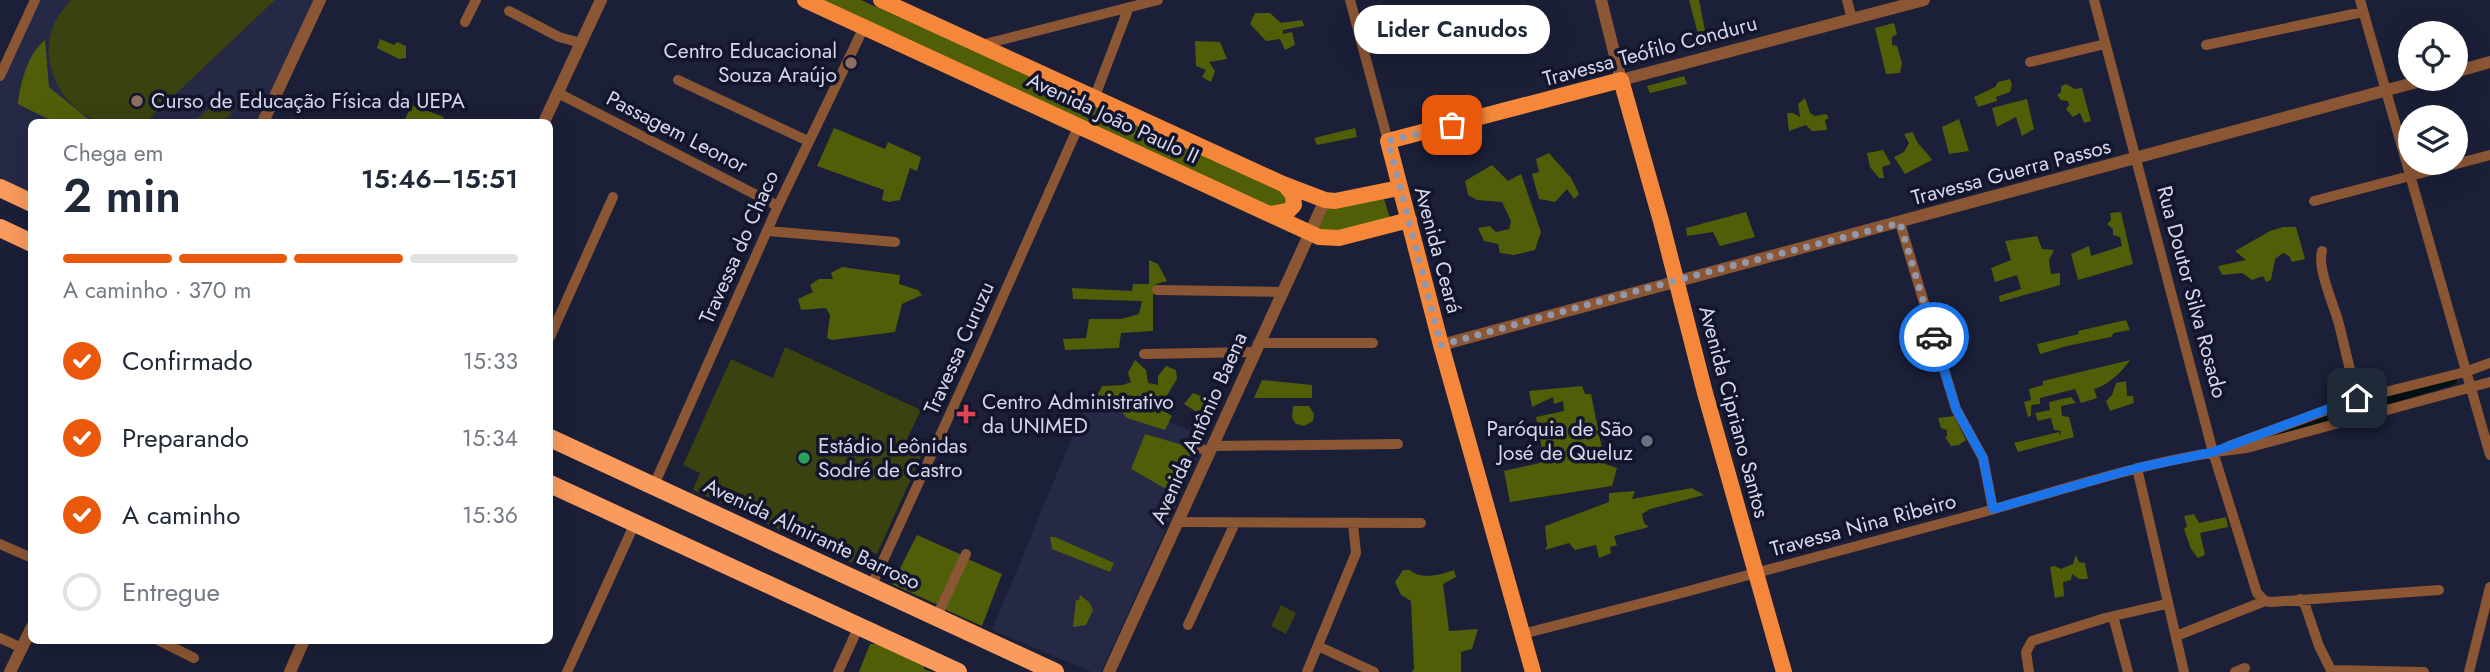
<!DOCTYPE html>
<html lang="pt">
<head>
<meta charset="utf-8">
<style>
	:root { --surface:#fff; --page:#f2f2f3; --text:#1f2937; --muted:#747a83; --line:#e0e1e3; --accent:#ea580c }
	body { margin:0; font-family:Jost,sans-serif; background:var(--page); color:var(--text); height:100vh; display:flex; flex-direction:column; font-size:26px; white-space:nowrap }
	* { box-sizing:border-box; margin:0 }
	p { font-size:23px; color:var(--muted) }
	.icon { flex:none; width:38px; height:38px; fill:none; stroke:currentColor; stroke-width:2; stroke-linecap:round; stroke-linejoin:round }
	.map { position:relative; flex:1; overflow:hidden }
	.side { position:absolute; left:28px; top:119px; width:525px; height:525px; display:flex; flex-direction:column; background:var(--surface); border-radius:10px; box-shadow:0 7px 28px #0002 }
	.side>* { flex:none }
	.fabs { position:absolute; left:2398px; top:21px; display:grid; gap:14px }
	.fabs a { display:grid; place-items:center; width:70px; height:70px; border-radius:50%; background:var(--surface); box-shadow:0 7px 28px #0002; font-size:35px }
	.pin { position:absolute; display:grid; place-items:center; width:60px; height:60px; color:#fff; margin:-30px; border-radius:14px; box-shadow:0 4px 10px #0006 }
	.courier { position:absolute; display:grid; place-items:center; width:70px; height:70px; margin:-35px; border:5px solid #1a73e8; border-radius:50%; background:#fff; color:#222; box-shadow:0 2px 9px #0007 }
	.bubble { position:absolute; height:49px; border-radius:24px; background:var(--surface); box-shadow:0 7px 28px #0002; font-size:23px; font-weight:600; line-height:49px; text-align:center }
	.head em { font-style:normal; font-weight:600 }
	.head div { display:flex; flex-direction:column-reverse }
	.head { display:flex; align-items:center; justify-content:space-between; height:119px; padding:0 35px }
	h1 { font-size:46px; font-weight:600; line-height:52px }
	.bar { display:grid; grid-template-columns:repeat(4,1fr); gap:10px 7px; align-content:center; height:84px; padding:0 35px }
	.bar i { height:9px; border-radius:5px; background:var(--line) }
	.bar .active { background:var(--accent) }
	.bar p { grid-column:span 4 }
	ol { padding:0 35px; list-style:none }
	li { display:flex; align-items:center; gap:21px; height:77px }
	li p { margin-inline-start:auto }
	li .icon { padding:7px; border-radius:50%; background:var(--accent); color:#fff; stroke-width:4 }
	li:last-child { color:var(--muted) }
	li i { width:38px; height:38px; border:4px solid var(--line); border-radius:50% }
	.map>svg:first-child { display:block }
	.built { fill:#252946 }
	.green { fill:#3a4210 }
	.forest { fill:#515e08 }
	.lines { fill:none; stroke-linecap:round; stroke-linejoin:round }
	.canal { stroke:#011012; stroke-width:10 }
	.minor { stroke:#8b5634; stroke-width:10 }
	.tertiary { stroke:#8b5634; stroke-width:12 }
	.primary { stroke:#f5873a; stroke-width:16 }
	.trunk { stroke:#fa9a5c; stroke-width:18 }
	.done { stroke:#9397aa; stroke-width:7; stroke-dasharray:0 12.6 }
	.route { stroke:#1a73e8; stroke-width:9 }
	.education-dot { fill:#8d6e63; stroke:#13152c; stroke-width:2.5 }
	.health-dot { fill:#e0444e; stroke:#13152c; stroke-width:2.5 }
	.worship-dot { fill:#6b7280; stroke:#13152c; stroke-width:2.5 }
	.leisure-dot { fill:#2e9e5b; stroke:#13152c; stroke-width:2.5 }
	.labels { text-anchor:middle; stroke-width:7; stroke-linejoin:round; paint-order:stroke }
	.poi-label { font-size:21px; fill:#d4d7e8; stroke:#13152c; text-anchor:start }
	.street-label { font-size:21px; fill:#d4d7e8; stroke:#13152c }
</style>
</head>
<body>
<div class="map">
<svg width="2490" height="672" viewBox="0 0 2490 672">
	<rect width="100%" height="100%" fill="#1b1f37"/>
	<!-- built -->
	<path class="built" d="M38 0H320L263 122H32L31 203 0 188V79Z
		M1092 389 1207 438 1101 672H1092L992 630Z"/>
	<!-- green -->
	<path class="green" d="M71 0H275L146 122C133 123 116 125 103 122 62 113 36 60 55 22 59 14 65 7 71 0Z
		M220 99 232 113 222 122H193Z
		M785 347 921 410 906 441 924 450 877 554 860 546 852 563 693 490 700 473 683 465 731 359 773 378Z
		M1281 605 1296 613 1286 634 1271 626Z"/>
	<!-- forest -->
	<path class="forest" d="M809 0H861L1285 191 1290 201 1277 212Z
		M1689 0H1699L1708 46 1702 49Z
		M1255 13H1270L1281 23 1302 20 1304 26 1283 30V34L1292 32 1295 45 1285 50 1280 39 1266 41 1250 24Z
		M1894 23 1897 34 1892 37V45L1897 46 1902 63 1900 73 1886 74 1875 28Z
		M380 39 394 45 397 42 406 46V58L399 59 377 48Z
		M45 40 49 87 92 122H54L18 104C20 84 28 53 45 40Z
		M1195 41 1220 42 1227 59 1209 62 1215 71 1211 82 1202 77 1206 70 1196 66Z
		M1684 76 1687 84 1650 93 1647 86Z
		M2010 79 2012 84 2010 92 1996 97 1997 101 1978 107 1974 97 1995 87 1998 82Z
		M2066 84 2075 89 2082 88 2091 121 2084 123 2080 113 2073 117 2066 109 2069 105 2068 101 2061 100 2057 95 2061 92V86Z
		M1805 98 1810 113 1815 116 1826 114 1829 118 1825 120 1827 130 1812 131 1806 125 1789 131 1787 113H1793L1800 117 1798 104Z
		M2027 99 2034 129 2022 136 2016 117 1997 127 1992 108Z
		M411 105 444 117 442 122H404Z
		M1959 119 1969 151 1949 154 1942 127Z
		M834 128 885 149 888 142 921 157 917 171 910 168 900 200 889 202 882 200 884 190 817 166Z
		M1355 128 1357 137 1317 145 1314 138Z
		M1913 132C1916 145 1925 149 1932 160L1905 174 1894 157 1904 152 1909 143 1904 134Z
		M1883 150 1891 164 1882 167 1884 178H1879L1870 167 1867 153Z
		M1549 153 1571 178 1579 194 1574 199 1567 189 1555 202 1539 199 1532 174 1539 172 1536 159Z
		M1492 165 1508 181 1521 174 1541 232 1535 250 1514 255 1500 253 1498 244 1484 241 1478 228 1490 226 1496 232 1509 229 1511 221 1502 202 1477 200 1468 195 1465 181Z
		M1384 199 1390 218 1333 233 1318 229 1328 207Z
		M1746 212 1755 237 1720 246 1713 232 1687 236 1686 228Z
		M2121 212 2133 264 2078 280 2071 254 2089 246 2091 256 2122 246 2120 237 2113 235V229L2107 224 2111 220 2110 213Z
		M2283 227H2296L2305 259 2292 262 2289 256 2283 253 2275 259 2271 280 2266 282 2263 276 2252 280 2242 273 2222 275 2218 266 2246 260 2235 251 2270 231Z
		M2037 236 2042 249 2054 250 2049 260 2051 274 2060 273V285L2000 302 1999 296 2021 289 2017 275 1995 282 1991 268 2011 260 2005 241Z
		M1149 260 1158 264 1167 281 1156 284 1153 295V331L1121 333 1119 348 1065 350 1063 339 1086 338 1089 319H1121L1139 314 1142 301 1073 299 1072 288 1132 291 1133 284H1149Z
		M842 267 900 275 899 284 918 290 922 295 902 304 895 332 832 340 827 338 830 315 826 308 801 310 798 299 813 292 810 285 819 279H833L831 273Z
		M2126 320 2130 330 2114 333 2111 337 2067 346 2040 354 2037 344 2079 334 2078 331Z
		M1135 360 1146 370 1148 383 1158 385V376L1166 366 1176 370 1177 379 1159 408 1172 416 1165 430 1127 418 1119 409 1096 399 1102 386 1123 385 1131 382 1128 373Z
		M2130 360C2123 371 2107 386 2094 389L2097 398 2081 403 2075 389 2040 398V404L2031 405V416L2028 417 2024 402 2031 400 2029 389 2043 385V381Z
		M1262 380 1312 385V398H1254Z
		M2126 381 2127 396H2133L2134 403 2110 411 2106 401 2112 395 2116 383Z
		M1582 386 1585 394H1591L1605 464 1617 468 1612 486 1510 502 1504 471 1540 463 1542 449 1536 417 1564 411 1563 401 1554 404 1553 397 1532 407 1529 391Z
		M1193 393 1217 402 1208 419 1184 404Z
		M2071 397 2076 403 2061 406 2062 416 2069 417 2074 437 2018 452 2014 443 2059 432 2060 436 2061 431 2054 430 2051 418 2038 421 2035 413 2050 410 2049 402Z
		M1293 406H1309L1314 414 1313 421 1304 426 1296 424 1292 418Z
		M1954 416 1966 440 1959 445 1951 446 1945 437 1947 436V430L1941 428 1938 418Z
		M1145 434 1193 448 1175 494 1131 469Z
		M1692 488 1704 495 1650 509 1642 514 1644 523 1649 527 1614 536 1617 545 1610 547 1611 553 1599 558 1596 545 1575 550 1569 543 1545 550 1547 546 1545 526 1609 502V493L1635 491 1632 499Z
		M2194 514 2199 523 2226 517 2228 527 2200 533 2205 555 2198 558 2191 549 2184 529 2187 526 2184 516Z
		M917 535 962 555 938 605 892 584Z
		M1050 537H1055L1114 563 1110 572 1052 549Z
		M2076 555 2079 562 2085 563 2088 579H2079L2072 574 2071 580 2063 582 2064 596 2055 598 2050 567 2055 566 2061 569 2073 564Z
		M968 559 1002 574 982 626 944 609Z
		M1403 570H1410C1420 580 1441 575 1454 570L1456 577 1443 584 1449 631 1478 629 1472 649 1461 652V672H1412L1414 668 1411 601 1401 595 1395 582Z
		M1080 595 1089 602 1093 610 1086 625 1073 627 1076 600H1079Z
		M870 644H881L926 661 924 669 932 672H859Z"/>
	<g class="lines">
		<!-- canal -->
		<path class="canal" d="M2283 431 2452 380"/>
		<!-- minor -->
		<path class="minor" d="M1350 0 1388 141
			M1847 0 1852 19
			M2094 0 2213 452 2257 593 2265 601 2271 602 2439 590
			M2360 0 2490 455
			M509 11 559 37 581 43
			M465 22 476 0
			M981 45 1158 0
			M2206 45 2363 12
			M2030 62 2105 44
			M0 76 35 0
			M678 80 808 141
			M558 93 778 206
			M1095 96 1129 7
			M2314 201 2490 155
			M1900 223 1956 409 1983 458 1993 509
			M768 231 895 242
			M2322 251C2317 269 2334 305 2339 324 2345 349 2351 374 2357 399
			M1157 290 1282 292
			M550 337 613 197
			M1258 343H1373
			M1144 354 1254 352
			M1195 446 1209 452
			M1212 446 1398 444
			M2229 446 2357 399 2465 372 2490 363
			M2137 468 2184 672
			M654 485 778 206 864 27
			M1177 522 1421 523
			M0 544 32 558
			M871 587 976 357 1079 125
			M2300 599 2305 605 2319 646 2332 672
			M2113 616 2128 672
			M936 618 966 554
			M1188 625 1235 523
			M1523 634C1672 596 1821 556 1969 516 2061 491 2152 458 2247 448L2490 382
			M2176 636 2265 601
			M0 638 22 648
			M158 640 194 658
			M1318 646 1374 672
			M2332 670 2424 672
			M567 672 635 523
			M838 672 859 626
			M1307 672 1356 553 1353 524
			M2029 672 2026 652 2032 641 2105 618 2166 604
			M2235 672 2245 668
			M2469 672 2490 587"/>
		<!-- tertiary -->
		<path class="tertiary" d="M1601 0 1621 80 1924 0
			M2455 72 2490 62
			M263 122 320 0
			M544 122 601 0
			M1441 345 2428 79
			M10 672 32 627
			M290 672 304 640
			M1109 672 1325 200"/>
		<!-- primary -->
		<path class="primary" d="M805 0 1319 237 1339 238 1409 220
			M881 0 1283 184 1325 200 1335 201 1399 188
			M1271 214 1288 211 1294 205 1293 195 1285 185
			M1533 672 1441 345 1388 141 1621 80 1661 221 1705 393 1784 672"/>
		<!-- trunk -->
		<path class="trunk" d="M0 188 32 203
			M0 228 32 243
			M550 438 1055 672
			M550 484 958 672"/>
	</g>
	<g class="lines">
		<!-- done -->
		<path class="done" d="M1452 125 1388 141 1441 345 1677 280 1900 223 1934 337"/>
		<!-- route -->
		<path class="route" d="M1934 337 1956 409 1983 458 1993 509 2137 468 2213 452 2357 398"/>
	</g>
	<!-- markers -->
	<g class="education-dot">
		<circle cx="851" cy="63" r="7"/>
		<circle cx="137" cy="101" r="7"/>
	</g>
	<path class="health-dot" d="M962.5 403.5h7v7h7v7h-7v7h-7v-7h-7v-7h7z"/>
	<circle class="worship-dot" cx="1647" cy="441" r="7"/>
	<circle class="leisure-dot" cx="804" cy="458" r="7"/>
	<g class="labels">
		<!-- poi labels -->
		<g class="poi-label">
			<text x="837" y="58" text-anchor="end">Centro Educacional<tspan x="837" dy="24">Souza Araújo</tspan></text>
			<text x="151" y="108">Curso de Educação Física da UEPA</text>
			<text x="982" y="409">Centro Administrativo<tspan x="982" dy="24">da UNIMED</tspan></text>
			<text x="1633" y="436" text-anchor="end">Paróquia de São<tspan x="1633" dy="24">José de Queluz</tspan></text>
			<text x="818" y="453">Estádio Leônidas<tspan x="818" dy="24">Sodré de Castro</tspan></text>
		</g>
		<!-- street labels -->
		<g class="street-label">
			<text transform="translate(1650 51) rotate(-15)" y="7">Travessa Teófilo Conduru</text>
			<text transform="translate(1113 118) rotate(25)" y="7">Avenida João Paulo II</text>
			<text transform="translate(677 132) rotate(27)" y="7">Passagem Leonor</text>
			<text transform="translate(2011 172) rotate(-15)" y="7">Travessa Guerra Passos</text>
			<text transform="translate(739 247) rotate(-66)" y="7">Travessa do Chaco</text>
			<text transform="translate(1438 250) rotate(75)" y="7">Avenida Ceará</text>
			<text transform="translate(2192 292) rotate(75)" y="7">Rua Doutor Silva Rosado</text>
			<text transform="translate(959 348) rotate(-66)" y="7">Travessa Curuzu</text>
			<text transform="translate(1734 412) rotate(75)" y="7">Avenida Cipriano Santos</text>
			<text transform="translate(1199 428) rotate(-66)" y="7">Avenida Antônio Baena</text>
			<text transform="translate(1863 525) rotate(-15)" y="7">Travessa Nina Ribeiro</text>
			<text transform="translate(812 534) rotate(25)" y="7">Avenida Almirante Barroso</text>
		</g>
	</g>
</svg>
<div class="fabs">
<a><svg class="icon" aria-label="locate" viewBox="0 0 24 24"><circle cx="12" cy="12" r="6"/><path d="M12 2v4M12 18v4M2 12h4M18 12h4"/></svg></a>
<a><svg class="icon" aria-label="layers" viewBox="0 0 24 24"><path d="M12 4l9 5-9 5-9-5zM3 14l9 5 9-5"/></svg></a>
</div>
<div class="pin" style="left:1452px;top:125px;background:#ea580c"><svg class="icon" aria-label="bag" viewBox="0 0 24 24"><path d="M5 8h14l-1 12H6zM9 8a3 3 0 0 1 6 0"/></svg></div>
<div class="pin" style="left:2357px;top:398px;background:#1f2937"><svg class="icon" aria-label="home" viewBox="0 0 24 24"><path d="M3 11l9-7 9 7M6 9v11h12V9"/></svg></div>
<div class="courier" style="left:1934px;top:337px"><svg class="icon" aria-label="car" viewBox="0 0 24 24"><path d="M5 17H2v-5l4-1 3-4h7l3 4 3 1v5h-3M9 17h6M6 11h13"/><circle cx="7" cy="17" r="2"/><circle cx="17" cy="17" r="2"/></svg></div>
<div class="bubble" style="left:1354px;top:5px;width:196px">Lider Canudos</div>
<section class="side">
<div class="head"><div><h1>2 min</h1><p>Chega em</p></div><em>15:46–15:51</em></div>
<div class="bar"><i class="active"></i><i class="active"></i><i class="active"></i><i></i><p>A caminho · 370 m</p></div>
<ol>
<li><svg class="icon" aria-label="check" viewBox="0 0 24 24"><path d="M5 12l5 5 9-10"/></svg>Confirmado<p>15:33</p></li>
<li><svg class="icon" aria-label="check" viewBox="0 0 24 24"><path d="M5 12l5 5 9-10"/></svg>Preparando<p>15:34</p></li>
<li><svg class="icon" aria-label="check" viewBox="0 0 24 24"><path d="M5 12l5 5 9-10"/></svg>A caminho<p>15:36</p></li>
<li><i></i>Entregue</li>
</ol>
</section>
</div>
</body>
</html>
